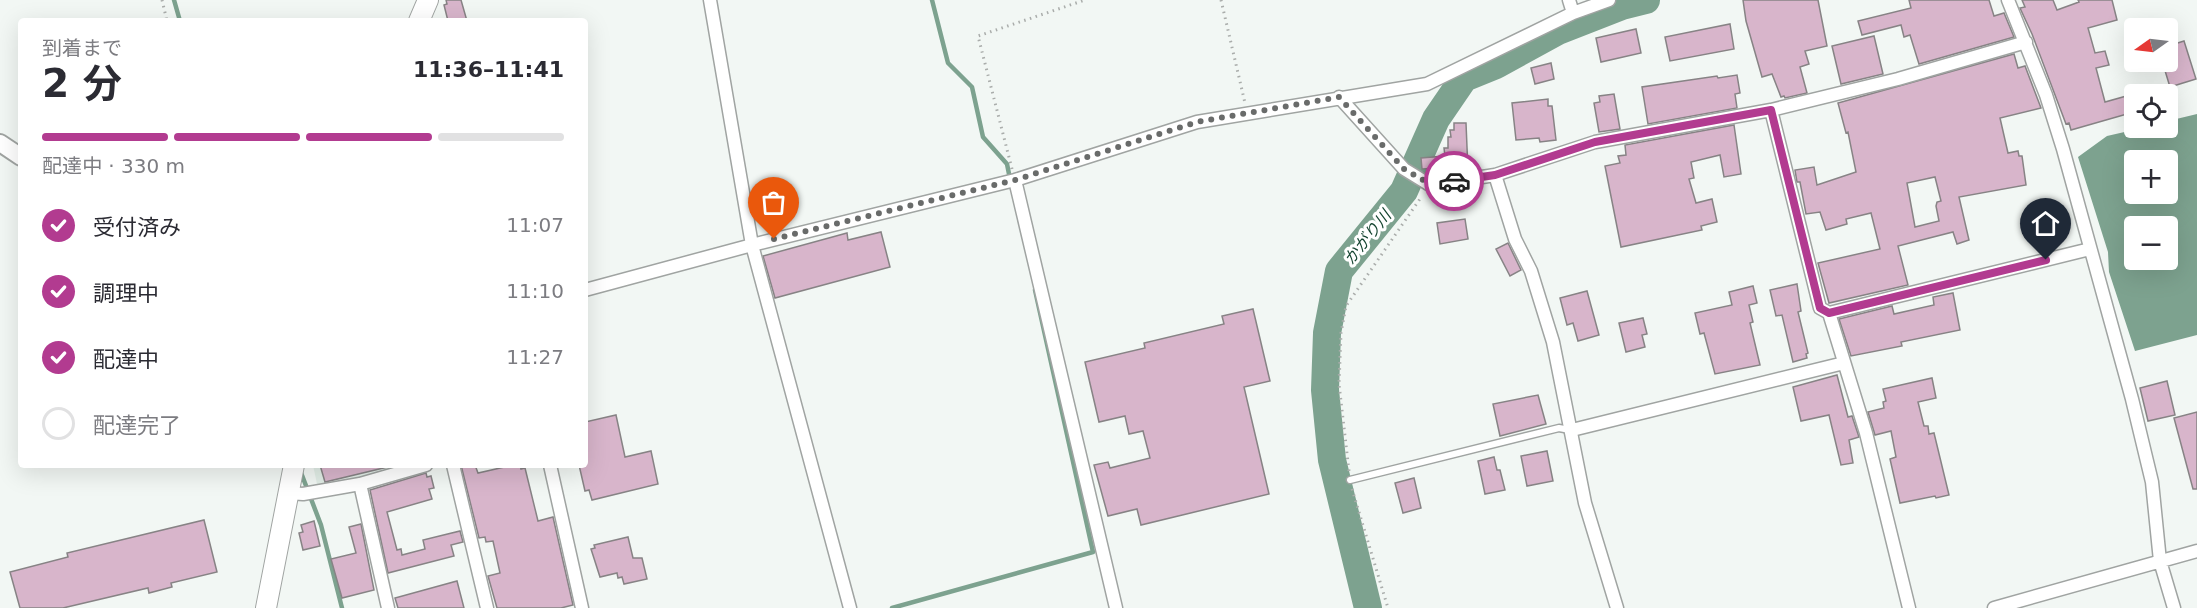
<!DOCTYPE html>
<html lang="ja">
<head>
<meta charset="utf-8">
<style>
	:root { --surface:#fff; --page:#f2f2f3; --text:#2b2b33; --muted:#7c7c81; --line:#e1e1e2; --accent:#b23b90 }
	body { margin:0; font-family:"DejaVu Sans","Noto Sans JP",sans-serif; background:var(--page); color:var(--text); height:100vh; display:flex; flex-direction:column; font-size:22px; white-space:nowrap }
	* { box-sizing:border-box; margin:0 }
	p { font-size:20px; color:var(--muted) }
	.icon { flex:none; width:33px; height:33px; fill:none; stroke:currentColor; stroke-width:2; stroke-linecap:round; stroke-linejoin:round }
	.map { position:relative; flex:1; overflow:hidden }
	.panel { position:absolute; left:18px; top:18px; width:570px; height:450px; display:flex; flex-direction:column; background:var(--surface); border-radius:6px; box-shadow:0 6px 24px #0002 }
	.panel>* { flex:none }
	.needle { width:39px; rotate:256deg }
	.buttons { position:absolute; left:2124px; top:18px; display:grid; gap:12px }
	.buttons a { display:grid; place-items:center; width:54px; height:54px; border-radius:6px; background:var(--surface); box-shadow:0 6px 24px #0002; font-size:30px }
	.pin { position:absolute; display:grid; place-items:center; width:51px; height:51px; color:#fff; margin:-62px -26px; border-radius:50% 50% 50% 0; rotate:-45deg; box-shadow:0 0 6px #0007 }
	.pin .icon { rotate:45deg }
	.courier { position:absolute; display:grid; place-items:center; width:60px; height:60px; margin:-30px; border:4px solid #b23b90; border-radius:50%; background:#fff; color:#222; box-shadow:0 2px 8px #0007 }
	.head em { font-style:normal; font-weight:700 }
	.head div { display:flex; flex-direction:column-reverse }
	.head { display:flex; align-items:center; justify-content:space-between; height:102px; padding:0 24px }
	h1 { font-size:39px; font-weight:700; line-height:45px }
	.bar { display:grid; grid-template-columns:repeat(4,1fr); gap:9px 6px; align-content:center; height:72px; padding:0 24px }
	.bar i { height:8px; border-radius:4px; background:var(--line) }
	.bar .current { background:var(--accent) }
	.bar p { grid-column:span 4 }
	ol { padding:0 24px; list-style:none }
	li { display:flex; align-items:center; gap:18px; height:66px }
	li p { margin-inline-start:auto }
	li .icon { padding:6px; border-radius:50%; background:var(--accent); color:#fff; stroke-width:4 }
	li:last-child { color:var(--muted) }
	li i { width:33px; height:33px; border:3px solid var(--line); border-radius:50% }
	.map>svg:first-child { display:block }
	.built { fill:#e1ede6 }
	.water { fill:#7da28f; fill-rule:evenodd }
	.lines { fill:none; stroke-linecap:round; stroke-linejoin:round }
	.stream { stroke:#7da28f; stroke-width:4.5 }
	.river { stroke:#7da28f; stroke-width:28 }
	.building { fill:#d8b5cb; stroke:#878385; stroke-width:1.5; fill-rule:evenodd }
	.service-casing { stroke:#a0a4a2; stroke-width:9 }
	.minor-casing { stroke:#a0a4a2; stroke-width:15 }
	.tertiary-casing { stroke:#a0a4a2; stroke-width:20 }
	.primary-casing { stroke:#a0a4a2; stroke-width:22 }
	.path { stroke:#aaadab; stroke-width:3; stroke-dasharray:1.5 4.5; stroke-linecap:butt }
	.service { stroke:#fff; stroke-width:6 }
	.minor { stroke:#fff; stroke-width:12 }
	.tertiary { stroke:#fff; stroke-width:16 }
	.primary { stroke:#fff; stroke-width:20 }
	.done { stroke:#696b6a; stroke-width:6; stroke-dasharray:0 10.8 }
	.route { stroke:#b23b90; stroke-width:8 }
	.labels { text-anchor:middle; stroke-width:6; stroke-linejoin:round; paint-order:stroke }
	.water-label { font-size:16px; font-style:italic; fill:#154531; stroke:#fff }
</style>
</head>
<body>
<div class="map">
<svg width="2197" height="608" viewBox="0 0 2197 608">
	<rect width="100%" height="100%" fill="#f2f7f4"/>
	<!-- built -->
	<path class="built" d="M313 465H400L401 469 357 480 317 484Z"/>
	<!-- water -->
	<path class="water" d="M2197 114V335L2135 351 2109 272 2108 252 2078 157 2107 136 2142 128H2168V121ZM2134 160H2168V194H2134ZM2134 226H2168V260H2134Z"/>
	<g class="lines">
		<!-- stream -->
		<path class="stream" d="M174 0 180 21
			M932 0 948 63 972 87 983 137 1007 164 1010 179
			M300 470 321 525 342 608
			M892 608 1093 552 1035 290"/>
		<!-- river -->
		<path class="river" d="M1368 608 1332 460 1325 390 1327 333 1339 271 1404 191 1436 119 1464 78 1496 65 1558 31 1622 6 1646 0"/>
	</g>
	<!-- building -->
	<path class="building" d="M446 0H461L467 21H448L444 5 447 4Z
		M1743 0H1818L1827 46 1805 51 1809 64 1800 67 1807 93 1785 98 1784 96 1781 97 1772 74 1762 77 1746 21Z
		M1909 0H1989L1994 16 2004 13 2014 37 1919 64 1910 35 1904 37 1901 25 1862 35 1858 21 1911 8Z
		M2022 0H2053L2057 10 2079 2 2078 0H2112L2117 20 2088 28 2095 53 2105 51 2109 65 2096 68 2105 102 2130 95 2134 112 2071 130 2069 123 2066 124 2032 34 2020 8 2025 7Z
		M1730 24 1734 49 1670 61 1665 37Z
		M1636 29 1641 53 1601 62 1596 38Z
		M1874 36 1883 74 1841 84 1832 46Z
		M2184 41 2196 79 2170 87 2163 64 2168 63V46Z
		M2014 54 2018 68 2025 66 2041 108 2000 118 2008 153 2018 151 2019 156H2022L2026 185 1959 197 1969 240 1957 244 1953 232 1898 246 1908 285 1829 303 1818 263 1880 249 1871 213 1846 219 1847 224 1826 230 1820 212 1806 214 1800 182H1797L1795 170 1814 167 1817 185 1856 172 1848 132 1846 133 1838 103ZM1935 177 1941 201 1937 202 1936 206 1939 221 1915 227 1907 183Z
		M1551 63 1554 79 1535 84 1531 68Z
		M1737 75 1740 93 1735 94 1737 108 1648 124 1642 87 1717 76 1718 78Z
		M1614 94 1620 129 1599 132 1594 103 1600 102 1599 96Z
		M1548 99V106H1552L1556 140 1540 142 1539 138 1516 140 1512 103Z
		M1454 123H1466L1468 171H1455L1453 167 1422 169 1421 158 1445 156 1444 148H1448V137H1451L1450 130H1454Z
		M1734 125 1741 174 1724 177 1720 155 1691 162 1694 178 1689 179 1696 203 1712 199 1717 222 1701 226 1702 230 1621 247 1605 166 1620 163 1618 156 1626 155 1625 145Z
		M1465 219 1468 239 1440 244 1437 223Z
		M881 232 890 267 775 298 763 256 847 233 848 240Z
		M1508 243 1521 270 1510 276 1496 249Z
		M1797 284 1801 311 1798 312 1808 353 1806 354 1807 358 1793 362 1782 315 1776 316 1770 290Z
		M1753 286 1757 303 1749 305 1753 322 1750 323 1760 365 1715 374 1704 333 1700 334 1695 313 1732 305 1729 292Z
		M1587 291 1599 335 1578 341 1573 323 1567 325 1560 298Z
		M1953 293 1960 330 1901 342 1902 346 1851 356 1839 319 1892 306 1894 314 1934 305 1933 297Z
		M1253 309 1270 381 1244 387 1269 494 1141 525 1137 509 1108 516 1094 465 1108 462 1110 468 1150 458 1143 431 1129 434 1125 416 1099 422 1085 362 1145 348 1144 343 1224 324 1222 316Z
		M1643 318 1647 334 1642 335 1645 347 1626 352 1619 323Z
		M1837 375 1848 417 1852 416 1859 437 1849 440 1853 463 1841 465 1829 415 1801 421 1793 387Z
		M1932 378 1936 398 1918 402 1924 426H1928L1929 434 1934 433 1949 495 1936 498 1935 496 1900 503 1890 459 1896 457 1891 431 1875 435 1868 412 1884 408 1883 402 1886 401 1883 389Z
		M2167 381 2175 415 2148 421 2140 388Z
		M1538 395 1546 424 1500 436 1493 404Z
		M2197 412V489H2193L2174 418Z
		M616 415 625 457 651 451 658 484 592 500 589 490 585 491 579 465H585V422Z
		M1547 451 1553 481 1527 486 1521 456Z
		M1494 457 1497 470H1500L1505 490 1485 494 1478 461Z
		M320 465H396L325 482Z
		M461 465H475L478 473 513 465H520L521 469 525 468 538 521 553 517 573 605 561 608H497L488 576 500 573 493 541 486 542 485 537 479 538Z
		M426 473 427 477 431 476 434 488 429 489 432 499 387 512 397 550 401 549 402 555 425 549 423 540 460 531 463 542 451 545 454 556 388 573 370 490Z
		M1414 478 1421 508 1403 513 1395 483Z
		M204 520 217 572 171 583 172 587 149 593 148 588 63 608H20L10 572 68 557 67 553Z
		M314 521 320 546 303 550 299 533 303 532 301 525Z
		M361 524 374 590 342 598 331 559 356 553 349 527Z
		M628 537 633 558H642L647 579 624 584 622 577 618 578 617 573 600 577 591 549 595 548 594 545Z
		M457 581 464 608H398L395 598Z"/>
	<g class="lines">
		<defs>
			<path id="service" d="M1350 480 1559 428 1570 430"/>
			<path id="minor" d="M710 0 752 245 850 608
				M1569 0 1573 13
				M2008 0 2046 95 2063 149 2132 399 2152 482 2160 561 2174 608
				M1339 97 1404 169 1430 185 1495 175 1595 142 1771 110 1898 79 2026 42
				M1771 110 1820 308 1829 313 1866 433 1909 608
				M1495 175 1515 239 1531 271 1553 342 1585 503 1617 608
				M1015 180 1116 608
				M585 290 752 245 1015 180 1197 122 1427 84 1573 13 1609 0
				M1829 313 2090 249
				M1572 430 1844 363
				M453 465 487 608
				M550 465 582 608
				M289 493 303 494 360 484
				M388 608 360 484 426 465
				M1994 608 2197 551"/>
			<path id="tertiary" d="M0 143 21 157"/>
			<path id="primary" d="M419 21 428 0
				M266 608 294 465"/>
		</defs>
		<!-- service casing -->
		<use href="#service" class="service-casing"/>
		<!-- minor casing -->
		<use href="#minor" class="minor-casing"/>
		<!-- tertiary casing -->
		<use href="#tertiary" class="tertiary-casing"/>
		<!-- primary casing -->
		<use href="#primary" class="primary-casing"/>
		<!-- path -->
		<path class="path" d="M162 0 167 21
			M1221 0 1245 103
			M1012 169 978 36 1085 0
			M1349 471 1339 384 1341 333 1346 306 1422 196
			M1352 489 1388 608"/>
		<!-- service -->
		<use href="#service" class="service"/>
		<!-- minor -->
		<use href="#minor" class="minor"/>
		<!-- tertiary -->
		<use href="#tertiary" class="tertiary"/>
		<!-- primary -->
		<use href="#primary" class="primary"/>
	</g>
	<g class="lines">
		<!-- done -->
		<path class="done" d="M774 239 1015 180 1197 122 1339 97 1404 169 1430 184 1454 181"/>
		<!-- route -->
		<path class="route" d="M1454 181 1495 175 1595 142 1771 110 1820 308 1829 313 2046 260"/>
	</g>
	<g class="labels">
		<!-- water labels -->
		<g class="water-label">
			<text transform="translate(1367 237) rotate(-51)" y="6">かがり川</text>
		</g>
	</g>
</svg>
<div class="buttons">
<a><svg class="needle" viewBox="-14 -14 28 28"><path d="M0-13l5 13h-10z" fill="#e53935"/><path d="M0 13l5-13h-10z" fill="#7c7c81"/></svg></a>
<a><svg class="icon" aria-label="locate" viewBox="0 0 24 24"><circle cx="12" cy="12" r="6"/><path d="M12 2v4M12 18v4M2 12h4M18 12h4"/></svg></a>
<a>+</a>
<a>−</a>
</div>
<div class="pin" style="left:774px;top:239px;background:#ea580c"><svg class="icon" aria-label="bag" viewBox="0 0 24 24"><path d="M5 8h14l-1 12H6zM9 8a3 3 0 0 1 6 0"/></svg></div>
<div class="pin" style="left:2046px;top:260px;background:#1f2937"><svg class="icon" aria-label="home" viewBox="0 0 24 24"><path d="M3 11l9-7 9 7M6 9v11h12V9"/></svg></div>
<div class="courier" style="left:1454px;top:181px"><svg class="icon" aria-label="car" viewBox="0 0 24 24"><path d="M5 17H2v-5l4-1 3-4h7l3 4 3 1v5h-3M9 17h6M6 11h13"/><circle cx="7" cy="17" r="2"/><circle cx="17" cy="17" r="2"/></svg></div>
<section class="panel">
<div class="head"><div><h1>2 分</h1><p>到着まで</p></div><em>11:36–11:41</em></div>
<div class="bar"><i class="current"></i><i class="current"></i><i class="current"></i><i></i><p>配達中 · 330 m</p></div>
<ol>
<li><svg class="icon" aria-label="check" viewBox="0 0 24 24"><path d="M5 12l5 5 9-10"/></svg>受付済み<p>11:07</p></li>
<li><svg class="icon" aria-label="check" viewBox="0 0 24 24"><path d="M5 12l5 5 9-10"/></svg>調理中<p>11:10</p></li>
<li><svg class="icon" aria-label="check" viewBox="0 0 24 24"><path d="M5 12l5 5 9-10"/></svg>配達中<p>11:27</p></li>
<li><i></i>配達完了</li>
</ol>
</section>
</div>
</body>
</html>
